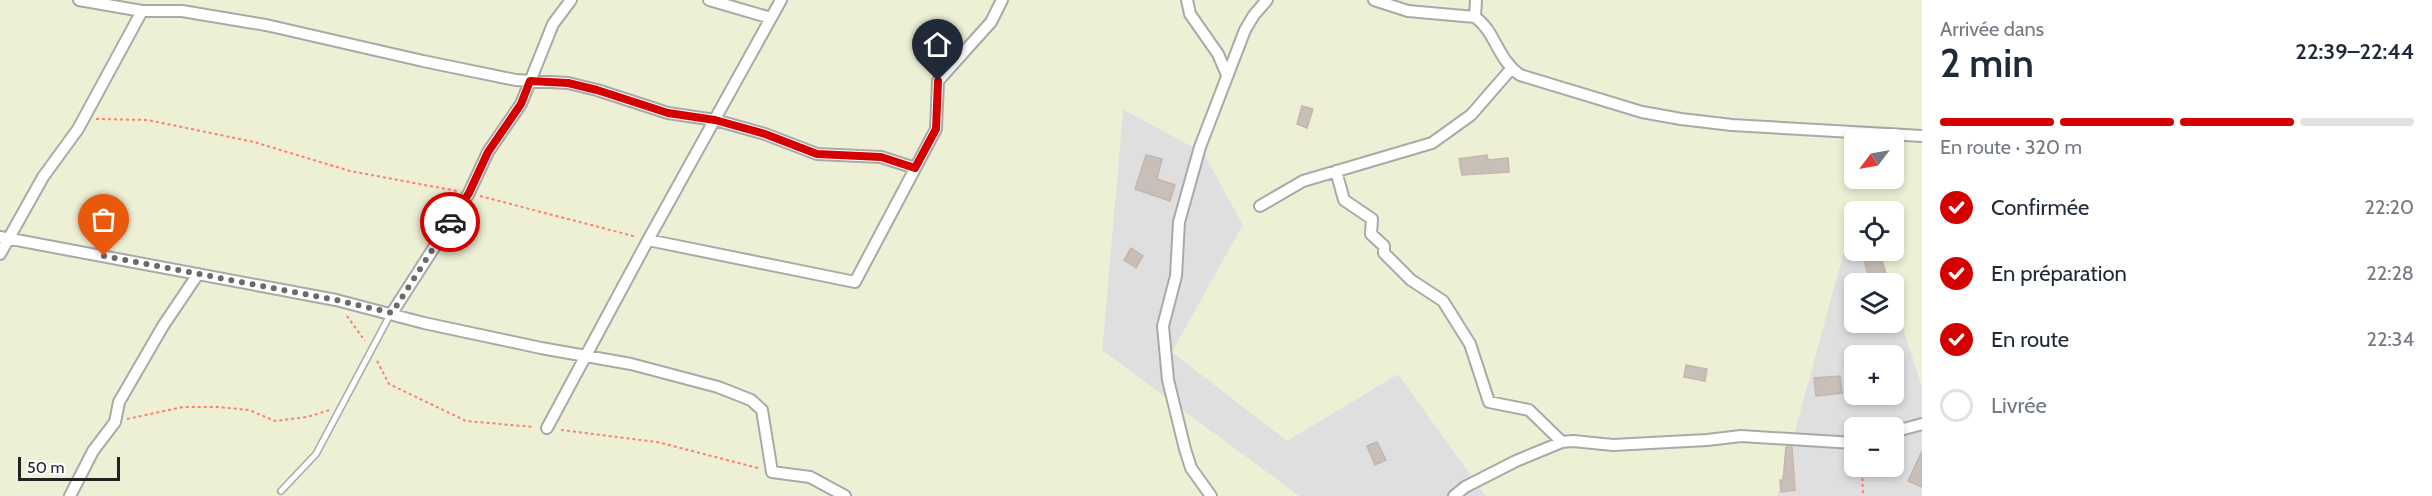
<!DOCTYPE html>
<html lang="fr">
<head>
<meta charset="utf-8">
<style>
	:root { --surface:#fff; --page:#f2f2f3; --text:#1f2937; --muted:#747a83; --line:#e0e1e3; --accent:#d40000 }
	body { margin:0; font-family:Cabin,sans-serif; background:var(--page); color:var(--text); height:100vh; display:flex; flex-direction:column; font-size:22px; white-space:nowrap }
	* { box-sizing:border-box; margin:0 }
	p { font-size:20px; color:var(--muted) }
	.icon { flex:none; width:33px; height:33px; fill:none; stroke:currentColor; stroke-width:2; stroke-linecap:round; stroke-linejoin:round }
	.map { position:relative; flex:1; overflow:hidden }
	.details { display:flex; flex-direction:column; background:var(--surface); width:510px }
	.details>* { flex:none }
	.needle { width:39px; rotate:238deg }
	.controls { position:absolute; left:1844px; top:129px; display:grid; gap:12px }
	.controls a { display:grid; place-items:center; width:60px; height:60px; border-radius:9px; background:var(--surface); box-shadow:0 3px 9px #0003; font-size:30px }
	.scale { position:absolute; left:18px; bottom:15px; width:102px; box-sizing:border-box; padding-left:6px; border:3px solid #222; border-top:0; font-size:16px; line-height:21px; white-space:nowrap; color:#222; -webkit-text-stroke:4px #fff; paint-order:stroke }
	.pin { position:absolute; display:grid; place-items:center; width:51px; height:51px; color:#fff; margin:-62px -26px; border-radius:50% 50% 50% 0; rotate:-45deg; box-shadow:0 0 6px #0007 }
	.pin .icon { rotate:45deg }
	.courier { position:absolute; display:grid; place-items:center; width:60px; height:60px; margin:-30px; border:4px solid #d40000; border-radius:50%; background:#fff; color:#222; box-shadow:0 2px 8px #0007 }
	.overview em { font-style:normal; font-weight:600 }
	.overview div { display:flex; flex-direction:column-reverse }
	.overview { display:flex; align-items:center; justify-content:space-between; height:102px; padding:0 18px }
	h1 { font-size:39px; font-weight:600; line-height:45px }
	.bar { display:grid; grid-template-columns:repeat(4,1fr); gap:9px 6px; align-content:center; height:72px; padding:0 18px }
	.bar i { height:8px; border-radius:4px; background:var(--line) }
	.bar .active { background:var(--accent) }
	.bar p { grid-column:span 4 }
	ol { padding:0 18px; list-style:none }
	li { display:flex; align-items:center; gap:18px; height:66px }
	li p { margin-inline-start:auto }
	li .icon { padding:6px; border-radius:50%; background:var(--accent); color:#fff; stroke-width:4 }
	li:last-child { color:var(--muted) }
	li i { width:33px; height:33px; border:3px solid var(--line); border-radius:50% }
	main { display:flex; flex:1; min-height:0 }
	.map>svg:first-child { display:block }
	.residential { fill:#e0dfdf; fill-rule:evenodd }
	.farmland { fill:#eef0d5; fill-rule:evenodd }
	.building { fill:#c7bfb8; stroke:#c4b6ab; stroke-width:1.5 }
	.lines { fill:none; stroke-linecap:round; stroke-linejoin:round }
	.service-casing { stroke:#a9a9a9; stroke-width:8 }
	.minor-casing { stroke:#a9a9a9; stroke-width:14 }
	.path { stroke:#fa8072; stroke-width:2; stroke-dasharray:3 3; stroke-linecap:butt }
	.service { stroke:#fff; stroke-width:5 }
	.minor { stroke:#fff; stroke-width:10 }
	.done { stroke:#6b6a68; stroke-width:6; stroke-dasharray:0 10.8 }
	.route { stroke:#d40000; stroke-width:8 }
</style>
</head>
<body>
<main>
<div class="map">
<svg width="1922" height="496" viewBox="0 0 1922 496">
	<rect width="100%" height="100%" fill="#f2efe9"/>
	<!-- residential -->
	<path class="residential" d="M1123 109 1204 153 1243 225 1172 352 1287 440 1398 374 1486 496H1299L1102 351Z
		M1854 214V250L1878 251 1888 283 1854 284V322H1893V297L1922 386V496H1777ZM1854 356H1893V394H1854ZM1854 428H1893V466H1854Z"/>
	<!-- farmland -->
	<path class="farmland" d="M0 0H1922V386L1893 297V284L1888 283 1878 251 1893 250V212L1865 211 1859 196 1777 496H1486L1398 374 1287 441 1172 352 1243 225 1204 153 1123 109 1102 350 1299 496H0ZM1854 140H1893V178H1854Z"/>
	<!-- building -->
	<path class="building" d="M1302 106 1313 109 1307 128 1297 124Z
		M1146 155 1162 159 1157 179 1175 185 1170 201 1135 189Z
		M1487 155 1488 160 1508 158 1509 172 1462 175 1459 159Z
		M1131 248 1143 256 1136 268 1124 260Z
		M1879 250 1889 284H1871L1862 254Z
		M1686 365 1707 369 1705 381 1684 377Z
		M1840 376 1842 393 1816 396 1814 378Z
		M1377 442 1386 460 1375 465 1367 446Z
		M1786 447H1792L1795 490 1781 492 1780 480H1783Z
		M1922 451V487L1908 481Z"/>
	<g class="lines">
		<defs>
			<path id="service" d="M281 491 316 454 390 315"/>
			<path id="minor" d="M79 0 142 11H182L266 25 423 61 516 80 568 83 597 90 668 113 715 120 765 134 817 154 881 157 915 168
				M709 0 771 18
				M1187 0 1190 14 1218 54 1227 75
				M1374 0 1408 11 1475 17C1496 32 1497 59 1520 75L1642 112 1681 119 1732 125 1922 136
				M1475 17 1476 0
				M1336 171 1344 200 1372 219 1371 234 1384 246V253L1411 280 1443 301 1470 344 1489 402 1529 410 1562 442
				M1260 206 1303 181 1432 143 1471 115 1511 69
				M0 237 336 300 424 323 541 348 631 364 718 387 751 400 762 410 772 472 810 477 845 496
				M648 240 855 282 936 129 938 81 991 22 1002 0
				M0 254 43 177 78 129 142 11
				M392 313 469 193 488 152 521 104 553 24 571 0
				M547 428 648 240 781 0
				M1893 432 1922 424
				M70 496 93 451 115 422 119 402 163 326 198 274
				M1211 496 1191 468 1185 449 1168 380 1163 326 1176 276 1179 222 1200 147 1245 30 1254 15 1267 0
				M1454 496 1465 487 1516 461 1562 442 1573 441 1613 445 1707 440 1741 436 1854 443"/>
		</defs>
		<!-- service casing -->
		<use href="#service" class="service-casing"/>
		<!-- minor casing -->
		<use href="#minor" class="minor-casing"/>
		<!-- path -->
		<path class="path" d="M96 119 148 120 254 142 350 171 457 191
			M480 196 637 237
			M347 316 365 341
			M377 361 389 384 466 421 534 427
			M127 419 183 407H218L249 410 275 421 307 417 330 410
			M561 430 657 442 758 468
			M1862 466 1863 496"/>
		<!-- service -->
		<use href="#service" class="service"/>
		<!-- minor -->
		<use href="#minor" class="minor"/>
	</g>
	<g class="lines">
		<!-- done -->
		<path class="done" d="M104 256 336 300 392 313 450 222"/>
		<!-- route -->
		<path class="route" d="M450 222 469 193 488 152 521 104 530 81 568 83 597 90 668 113 715 120 765 134 817 154 881 157 915 168 936 129 938 81"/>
	</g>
</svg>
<div class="controls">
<a><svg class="needle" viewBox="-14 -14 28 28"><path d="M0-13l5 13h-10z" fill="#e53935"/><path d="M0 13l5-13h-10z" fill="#747a83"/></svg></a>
<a><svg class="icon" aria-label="locate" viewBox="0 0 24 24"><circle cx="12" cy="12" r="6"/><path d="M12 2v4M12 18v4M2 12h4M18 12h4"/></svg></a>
<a><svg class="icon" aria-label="layers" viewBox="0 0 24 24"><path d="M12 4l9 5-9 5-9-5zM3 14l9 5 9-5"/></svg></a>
<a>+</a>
<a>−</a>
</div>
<div class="scale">50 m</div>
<div class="pin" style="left:104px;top:256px;background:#ea580c"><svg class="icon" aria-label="bag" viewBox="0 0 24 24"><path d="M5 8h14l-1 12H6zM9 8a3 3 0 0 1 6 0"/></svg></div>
<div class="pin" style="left:938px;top:81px;background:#1f2937"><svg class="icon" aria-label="home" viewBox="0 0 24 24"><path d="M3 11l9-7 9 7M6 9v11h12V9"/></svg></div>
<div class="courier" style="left:450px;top:222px"><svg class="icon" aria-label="car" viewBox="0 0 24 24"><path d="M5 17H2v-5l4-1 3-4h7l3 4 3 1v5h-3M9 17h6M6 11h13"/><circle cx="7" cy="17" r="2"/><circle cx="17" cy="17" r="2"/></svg></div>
</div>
<section class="details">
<div class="overview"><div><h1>2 min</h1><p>Arrivée dans</p></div><em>22:39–22:44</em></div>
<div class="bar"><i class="active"></i><i class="active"></i><i class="active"></i><i></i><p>En route · 320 m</p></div>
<ol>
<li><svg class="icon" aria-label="check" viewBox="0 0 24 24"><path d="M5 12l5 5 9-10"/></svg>Confirmée<p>22:20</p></li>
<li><svg class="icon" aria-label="check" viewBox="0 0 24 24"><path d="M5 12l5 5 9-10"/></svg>En préparation<p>22:28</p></li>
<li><svg class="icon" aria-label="check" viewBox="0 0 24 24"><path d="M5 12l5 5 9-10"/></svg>En route<p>22:34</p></li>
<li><i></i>Livrée</li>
</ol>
</section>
</main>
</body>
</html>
